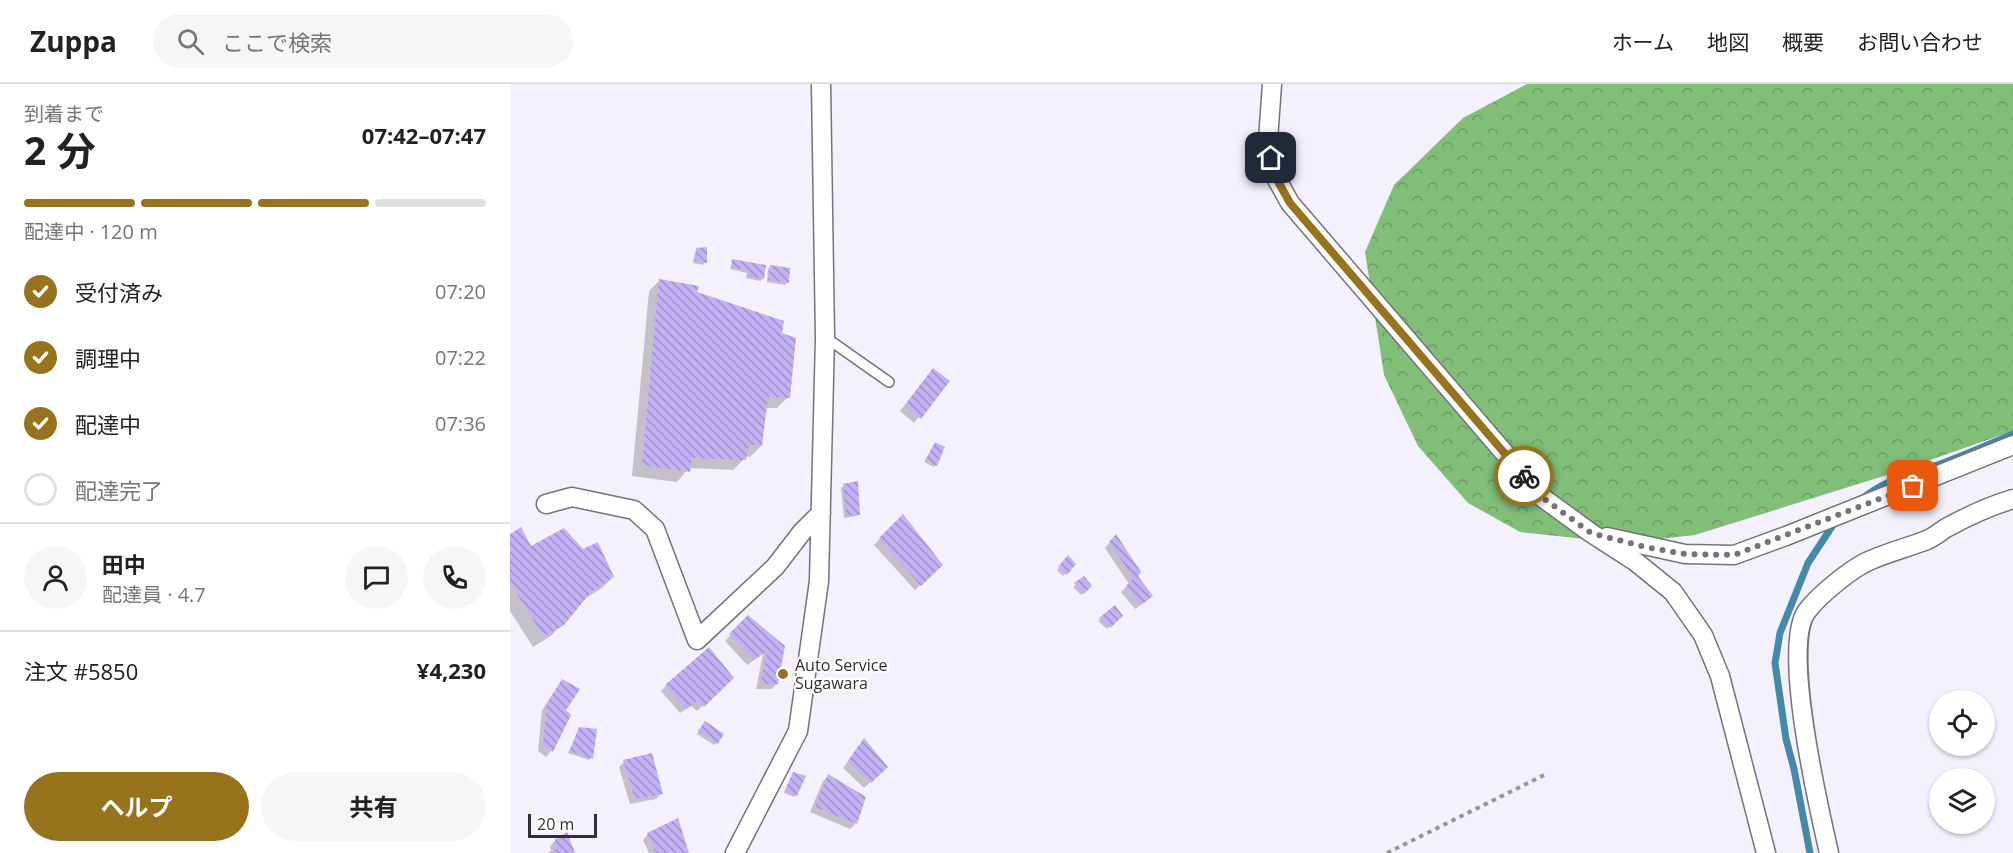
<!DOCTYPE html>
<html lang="ja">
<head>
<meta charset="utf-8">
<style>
	:root { --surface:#fff; --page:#f6f6f6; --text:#222; --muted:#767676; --line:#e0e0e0; --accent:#98731d }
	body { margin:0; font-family:"Open Sans","Noto Sans JP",sans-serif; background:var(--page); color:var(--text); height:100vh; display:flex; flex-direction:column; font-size:22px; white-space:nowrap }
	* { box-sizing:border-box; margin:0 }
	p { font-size:20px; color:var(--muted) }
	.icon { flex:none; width:33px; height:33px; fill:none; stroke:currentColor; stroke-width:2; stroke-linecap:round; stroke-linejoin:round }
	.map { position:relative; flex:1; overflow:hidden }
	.sheet { display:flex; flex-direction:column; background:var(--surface); width:510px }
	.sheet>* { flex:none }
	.controls { position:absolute; left:1419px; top:606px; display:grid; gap:12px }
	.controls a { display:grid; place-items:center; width:66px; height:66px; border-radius:50%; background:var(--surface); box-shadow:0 2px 4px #0004; font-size:30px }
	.scale { position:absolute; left:18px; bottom:15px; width:69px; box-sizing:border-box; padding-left:6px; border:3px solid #302e33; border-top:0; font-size:16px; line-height:21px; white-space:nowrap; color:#302e33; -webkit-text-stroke:4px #fff; paint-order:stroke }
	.pin { position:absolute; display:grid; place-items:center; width:51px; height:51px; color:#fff; margin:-26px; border-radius:12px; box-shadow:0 3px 9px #0006 }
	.courier { position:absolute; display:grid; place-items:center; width:60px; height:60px; margin:-30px; border:4px solid #98731d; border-radius:50%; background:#fff; color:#222; box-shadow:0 2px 8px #0007 }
	.head em { font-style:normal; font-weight:700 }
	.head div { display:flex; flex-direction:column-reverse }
	.head { display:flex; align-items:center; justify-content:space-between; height:102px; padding:0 24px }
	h1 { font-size:39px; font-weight:700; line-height:45px }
	.bar { display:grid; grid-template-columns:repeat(4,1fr); gap:9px 6px; align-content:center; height:72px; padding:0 24px }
	.bar i { height:8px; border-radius:4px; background:var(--line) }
	.bar .current { background:var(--accent) }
	.bar p { grid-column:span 4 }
	.line { display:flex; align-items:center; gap:15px; padding:0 24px; border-top:2px solid var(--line) }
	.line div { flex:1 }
	.round { display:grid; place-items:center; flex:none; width:63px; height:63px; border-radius:32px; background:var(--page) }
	ol { padding:0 24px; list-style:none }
	li { display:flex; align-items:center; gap:18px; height:66px }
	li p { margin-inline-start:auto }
	li .icon { padding:6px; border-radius:50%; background:var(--accent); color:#fff; stroke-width:4 }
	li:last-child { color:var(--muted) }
	li i { width:33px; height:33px; border:3px solid var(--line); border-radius:50% }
	.primary-button { display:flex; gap:12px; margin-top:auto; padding:12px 24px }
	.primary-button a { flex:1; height:69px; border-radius:36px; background:var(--accent); color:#fff; font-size:24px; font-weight:700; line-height:69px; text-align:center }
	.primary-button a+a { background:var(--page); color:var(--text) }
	header { display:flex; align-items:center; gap:36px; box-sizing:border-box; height:84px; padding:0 30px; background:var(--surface); border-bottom:2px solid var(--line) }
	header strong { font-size:28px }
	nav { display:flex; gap:33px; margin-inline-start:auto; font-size:21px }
	.search { width:420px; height:54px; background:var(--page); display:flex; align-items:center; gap:15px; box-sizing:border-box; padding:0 21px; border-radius:33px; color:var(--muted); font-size:22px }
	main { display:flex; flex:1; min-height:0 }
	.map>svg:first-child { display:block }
	.forest { fill:url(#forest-crowns) }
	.shadow { fill:#0003 }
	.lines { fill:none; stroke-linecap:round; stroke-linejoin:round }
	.stream { stroke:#4289ac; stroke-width:7 }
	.building { fill:url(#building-back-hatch) }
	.service-casing { stroke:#76717d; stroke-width:12 }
	.minor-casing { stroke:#76717d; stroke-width:21 }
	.path { stroke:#98959e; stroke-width:4; stroke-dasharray:4.5 4.5; stroke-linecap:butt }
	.service { stroke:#fff; stroke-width:9 }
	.minor { stroke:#fff; stroke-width:18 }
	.done { stroke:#75727a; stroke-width:6; stroke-dasharray:0 10.8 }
	.route { stroke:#98731d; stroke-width:8 }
	.poi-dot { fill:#98731d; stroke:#fff; stroke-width:2 }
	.labels { text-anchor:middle; stroke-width:4.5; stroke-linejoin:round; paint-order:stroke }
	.poi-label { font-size:16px; fill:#302e33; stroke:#fff; text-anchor:start }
</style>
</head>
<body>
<header>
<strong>Zuppa</strong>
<div class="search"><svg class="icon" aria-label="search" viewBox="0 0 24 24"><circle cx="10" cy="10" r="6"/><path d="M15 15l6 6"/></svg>ここで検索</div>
<nav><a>ホーム</a><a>地図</a><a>概要</a><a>お問い合わせ</a></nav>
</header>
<main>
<section class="sheet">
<div class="head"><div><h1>2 分</h1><p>到着まで</p></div><em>07:42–07:47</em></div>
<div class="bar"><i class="current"></i><i class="current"></i><i class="current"></i><i></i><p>配達中 · 120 m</p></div>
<ol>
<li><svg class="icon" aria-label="check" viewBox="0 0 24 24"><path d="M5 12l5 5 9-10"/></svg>受付済み<p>07:20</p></li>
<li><svg class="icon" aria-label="check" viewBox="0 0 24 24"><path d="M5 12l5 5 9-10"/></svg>調理中<p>07:22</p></li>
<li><svg class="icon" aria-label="check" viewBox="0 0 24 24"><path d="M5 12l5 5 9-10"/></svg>配達中<p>07:36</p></li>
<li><i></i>配達完了</li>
</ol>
<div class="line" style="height:108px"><a class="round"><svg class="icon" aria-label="person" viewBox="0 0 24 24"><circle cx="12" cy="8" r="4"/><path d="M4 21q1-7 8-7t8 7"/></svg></a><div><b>田中</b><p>配達員 · 4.7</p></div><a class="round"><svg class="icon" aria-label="chat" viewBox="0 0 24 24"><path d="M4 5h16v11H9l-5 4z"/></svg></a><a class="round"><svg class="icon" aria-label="phone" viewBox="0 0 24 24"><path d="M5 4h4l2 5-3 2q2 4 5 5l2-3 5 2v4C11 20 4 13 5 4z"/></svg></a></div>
<div class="line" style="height:78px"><div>注文 #5850</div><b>¥4,230</b></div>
<div class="primary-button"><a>ヘルプ</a><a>共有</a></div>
</section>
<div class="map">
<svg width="1503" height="769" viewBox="0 0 1503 769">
	<defs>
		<pattern id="forest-crowns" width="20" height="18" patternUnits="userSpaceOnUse" patternTransform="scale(1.5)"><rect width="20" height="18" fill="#81bf79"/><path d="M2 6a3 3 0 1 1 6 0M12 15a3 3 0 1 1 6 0" fill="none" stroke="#6a9c64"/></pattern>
		<pattern id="building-back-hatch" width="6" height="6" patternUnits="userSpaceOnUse" patternTransform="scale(1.5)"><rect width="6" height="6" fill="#c0b2f4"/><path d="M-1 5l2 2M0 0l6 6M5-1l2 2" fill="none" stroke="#9c91c6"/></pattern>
	</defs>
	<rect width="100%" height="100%" fill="#f5f0fd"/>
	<!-- forest -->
	<path class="forest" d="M1017 0H1503V347L1377 391 1185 451 1113 459 1010 448 958 419 908 362 874 291 855 168 884 101 953 34Z"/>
	<!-- shadow -->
	<path class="shadow" d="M187 166 195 178 193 181 183 179 185 168Z
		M223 177 253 195 250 197 236 194 237 189 220 185Z
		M260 183 278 198 275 201 257 198 258 185Z
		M150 196 185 209 270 250 278 313 267 324H255L251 362 240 373 235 372 234 375 223 386 179 384 167 398 122 392 139 207Z
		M418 291 437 297 404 339 390 327Z
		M425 360 426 381 424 383 414 378Z
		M333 402 349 430 346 432 334 434 331 404Z
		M392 432 431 481 405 506 364 461Z
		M0 451 21 464 72 467 103 493 92 504 73 516 41 552 23 563 0 527Z
		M601 457 626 492 636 517 625 525 611 508 619 500 595 464Z
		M558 473 564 480 553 492 547 486Z
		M574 494 580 502 571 511 563 503Z
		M605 523 611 532 597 545 588 537Z
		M238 533 273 563 267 600 261 605H246L253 570 237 581 215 557Z
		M222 594 187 627 181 622 170 629 151 607 156 602Z
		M52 597 54 626 59 632 41 667 36 673 28 667 32 626Z
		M193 641 207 659 204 661 187 650Z
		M69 644 81 674 79 676 58 669Z
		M349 661 376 683 354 704 333 684Z
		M114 678 151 709 146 715 120 720 109 683Z
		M283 689 286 711 284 713 274 709Z
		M318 692 354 714 345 740 340 745 300 728 313 697Z
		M138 750 177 769H139L133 756Z
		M46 756 63 769H41L40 762Z"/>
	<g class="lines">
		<!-- stream -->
		<path class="stream" d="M1352 415C1375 395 1405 389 1433 379 1457 370 1480 360 1503 350
			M1300 769 1284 685 1276 655 1265 579 1270 549 1298 479 1325 438"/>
	</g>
	<!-- building -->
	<path class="building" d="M197 163V179L185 177 186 164Z
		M222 175 256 181 254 195 237 192 239 187 221 183Z
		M260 181 280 184 279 199 258 196Z
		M149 195 189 202 187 208 274 237 272 249 286 254 280 314 258 313 252 362 239 360 236 376 182 374 180 388 132 381Z
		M423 284 440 297 411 335 395 321Z
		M425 358 435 363 427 382 416 375Z
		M348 397 350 431 336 432 333 400Z
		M393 430 433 481 411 502 369 454Z
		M11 443 21 462 54 444 73 465 88 458 104 493 81 508 54 541 34 553 0 499V450Z
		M606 450 631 488 628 492 643 512 631 521 616 502 623 494 599 458Z
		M558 471 566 480 557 491 548 483Z
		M574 492 582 502 574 510 564 499Z
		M605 521 613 532 600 544 589 534Z
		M238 531 275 562 268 600H250L257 567 244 576 219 550Z
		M199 563 224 594 194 623 187 617 176 625 155 601Z
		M52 595 70 605 56 626 61 631 43 668 33 661 37 619Z
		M195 637 214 650 208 660 188 647Z
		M69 643 87 645 83 675 60 667Z
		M354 654 378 683 361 699 338 677Z
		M142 669 153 710 125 715 113 676Z
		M283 688 296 692 287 712 275 706Z
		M318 690 356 713 347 740 305 723Z
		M168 734 179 769H146L137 749Z
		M57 748 65 769H38L46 766 45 755Z"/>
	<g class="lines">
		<defs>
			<path id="service" d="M315 253 379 298"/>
			<path id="minor" d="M762 0 758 56 765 92 780 119 1033 414 1081 449 1126 478 1163 508 1193 551 1210 592 1256 769
				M36 420 62 413 124 426 145 445 187 556 265 483 292 448 311 429
				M1097 453 1175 470 1224 471 1276 452 1503 361
				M225 769 288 647 309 497 315 253 311 0
				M1319 769C1309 725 1271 561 1297 527 1309 511 1343 483 1361 476 1379 468 1399 463 1417 456 1424 453 1430 448 1436 444 1458 432 1479 422 1503 415"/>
		</defs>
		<!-- service casing -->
		<use href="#service" class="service-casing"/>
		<!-- minor casing -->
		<use href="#minor" class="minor-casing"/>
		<!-- path -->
		<path class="path" d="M877 769 1034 691"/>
		<!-- service -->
		<use href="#service" class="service"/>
		<!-- minor -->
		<use href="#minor" class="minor"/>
	</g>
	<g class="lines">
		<!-- done -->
		<path class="done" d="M1014 392 1033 414 1081 449 1135 463 1175 470 1224 471 1403 402"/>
		<!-- route -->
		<path class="route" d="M761 74 765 92 780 119 1014 392"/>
	</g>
	<!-- markers -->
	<circle class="poi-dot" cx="273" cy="590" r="6"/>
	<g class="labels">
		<!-- poi labels -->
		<g class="poi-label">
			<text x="285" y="587">Auto Service<tspan x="285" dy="18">Sugawara</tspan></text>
		</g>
	</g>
</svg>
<div class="controls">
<a><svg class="icon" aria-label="locate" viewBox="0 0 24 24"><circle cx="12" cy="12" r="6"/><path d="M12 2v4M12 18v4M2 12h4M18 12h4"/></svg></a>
<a><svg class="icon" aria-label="layers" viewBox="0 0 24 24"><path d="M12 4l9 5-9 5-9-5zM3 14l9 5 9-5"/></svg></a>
</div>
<div class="scale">20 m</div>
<div class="pin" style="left:1403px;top:402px;background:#ea580c"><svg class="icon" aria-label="bag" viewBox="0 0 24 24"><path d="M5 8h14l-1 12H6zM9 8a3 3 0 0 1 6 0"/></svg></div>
<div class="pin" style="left:761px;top:74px;background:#1f2937"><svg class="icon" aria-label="home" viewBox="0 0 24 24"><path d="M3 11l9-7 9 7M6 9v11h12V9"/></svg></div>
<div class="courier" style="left:1014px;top:392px"><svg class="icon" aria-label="bike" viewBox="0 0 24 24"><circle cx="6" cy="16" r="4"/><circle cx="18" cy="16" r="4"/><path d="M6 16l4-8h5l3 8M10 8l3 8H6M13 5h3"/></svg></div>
</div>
</main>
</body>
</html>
